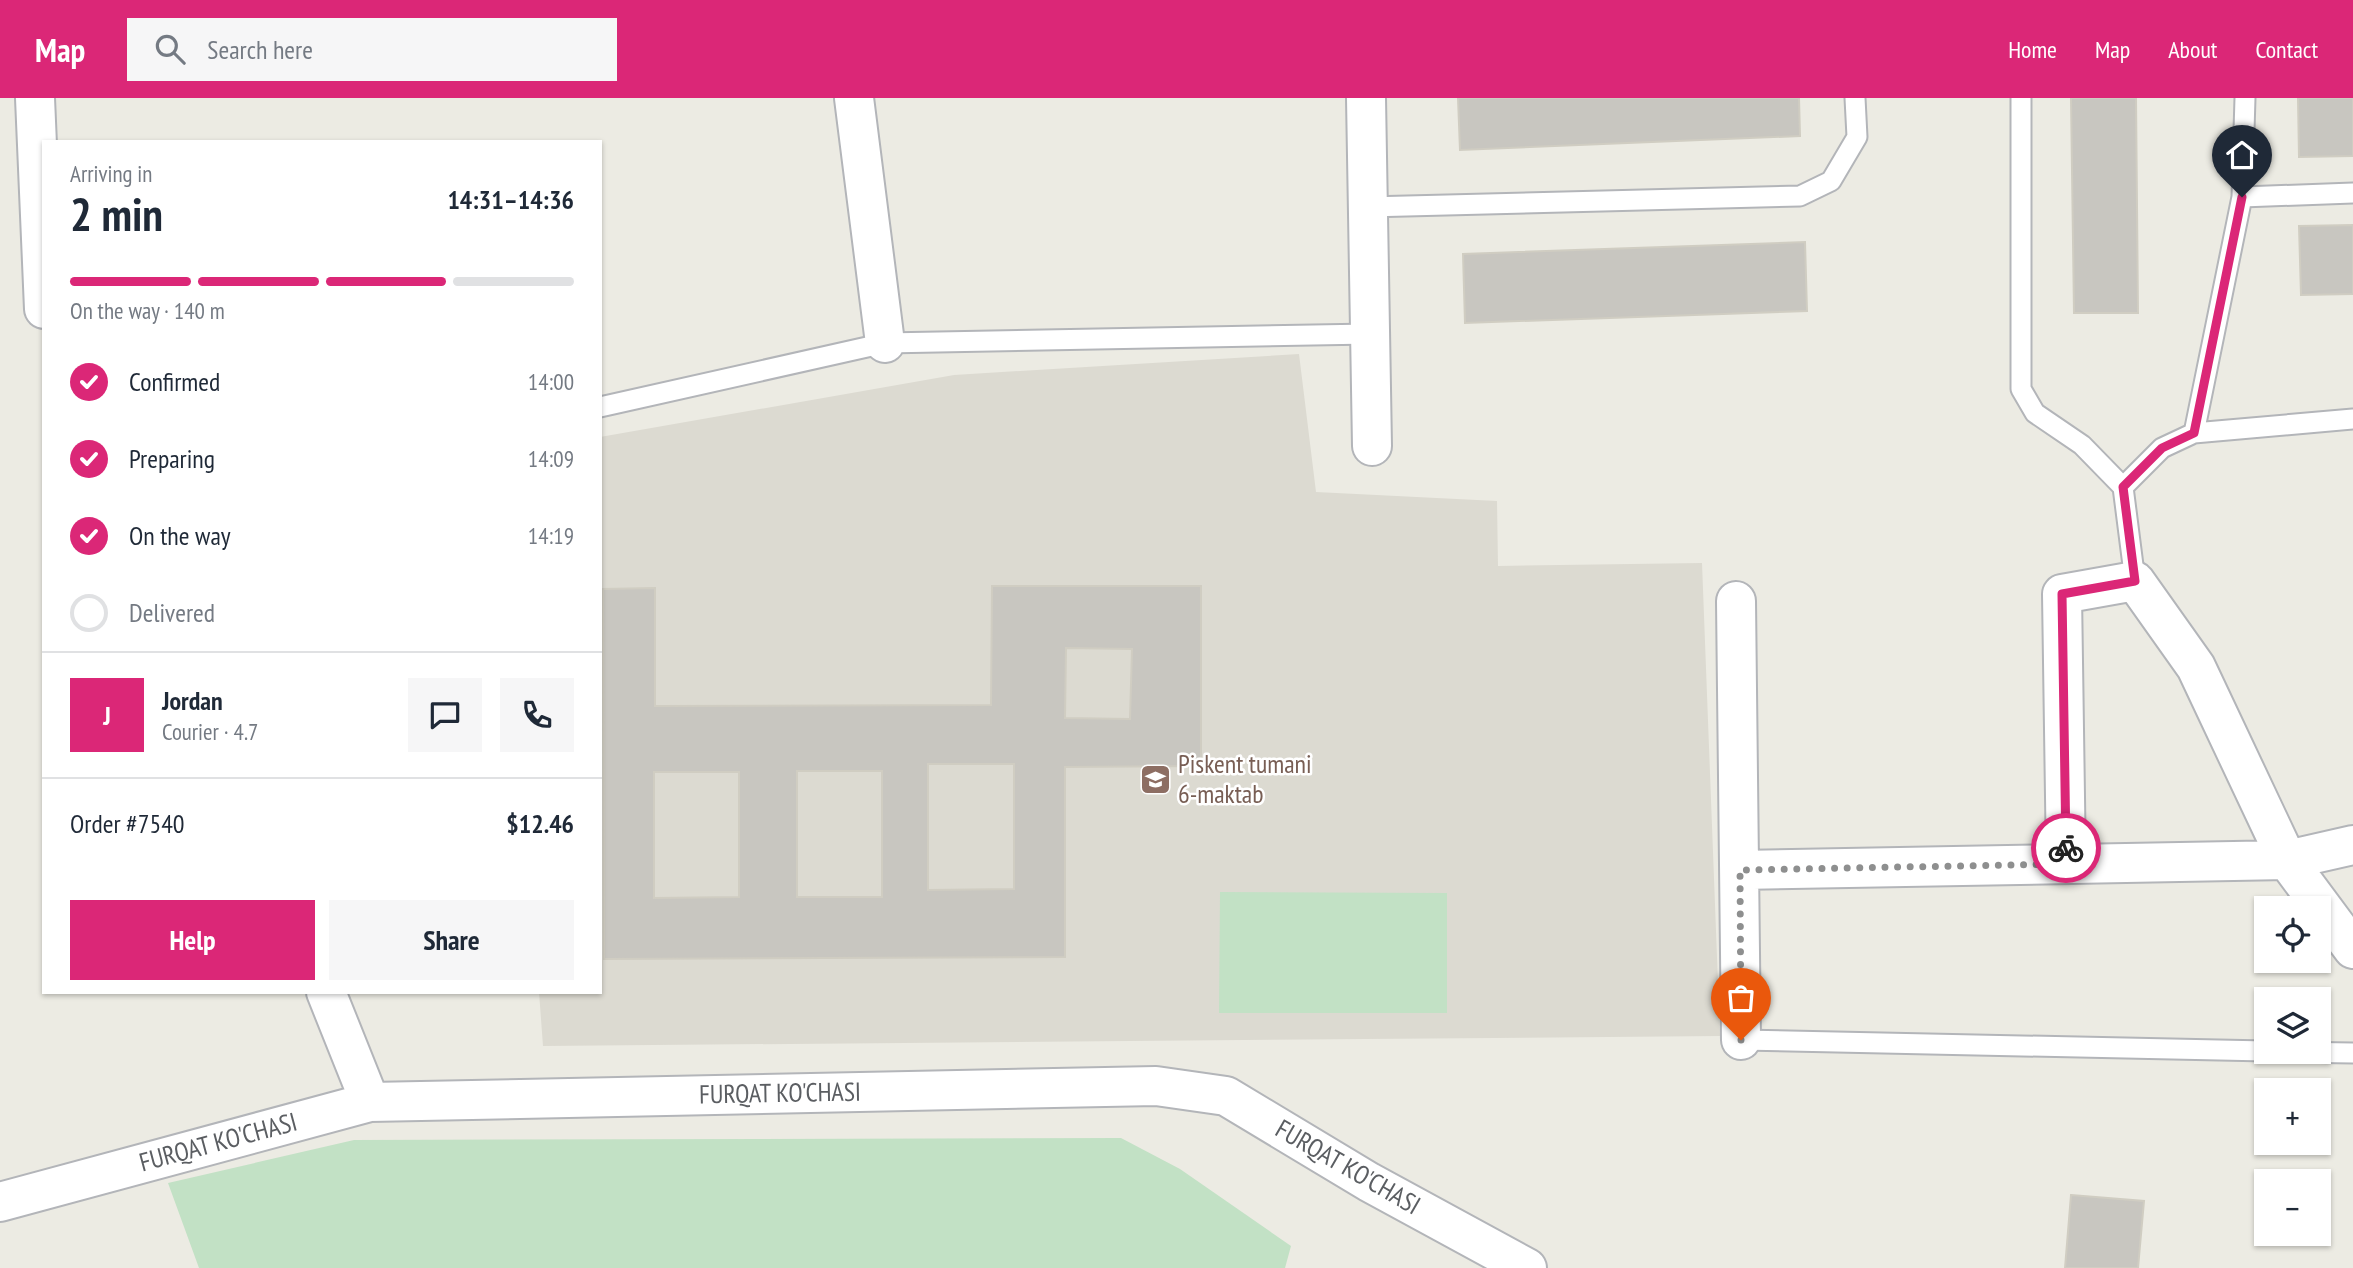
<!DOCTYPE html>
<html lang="en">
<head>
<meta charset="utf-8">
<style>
	:root { --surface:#fff; --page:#f6f6f7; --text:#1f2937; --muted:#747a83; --line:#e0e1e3; --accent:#db2777 }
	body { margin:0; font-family:"PT Sans Narrow",sans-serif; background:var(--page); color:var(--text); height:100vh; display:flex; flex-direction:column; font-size:26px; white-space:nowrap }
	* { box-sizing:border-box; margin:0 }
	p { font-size:23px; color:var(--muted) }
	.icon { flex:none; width:38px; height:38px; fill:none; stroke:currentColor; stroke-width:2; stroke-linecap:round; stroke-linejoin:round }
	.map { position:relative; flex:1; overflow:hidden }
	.panel { position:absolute; left:42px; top:42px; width:560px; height:854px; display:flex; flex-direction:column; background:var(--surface); border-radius:0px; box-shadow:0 2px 5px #0004 }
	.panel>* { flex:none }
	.tools { position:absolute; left:2254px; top:798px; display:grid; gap:14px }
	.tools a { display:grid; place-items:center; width:77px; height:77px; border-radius:0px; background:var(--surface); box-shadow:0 2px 5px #0004; font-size:35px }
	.pin { position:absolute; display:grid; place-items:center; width:60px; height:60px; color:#fff; margin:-72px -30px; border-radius:50% 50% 50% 0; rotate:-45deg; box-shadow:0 0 7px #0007 }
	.pin .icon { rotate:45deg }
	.courier { position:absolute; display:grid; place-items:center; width:70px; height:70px; margin:-35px; border:5px solid #db2777; border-radius:50%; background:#fff; color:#222; box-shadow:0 2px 9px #0007 }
	.overview em { font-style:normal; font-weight:600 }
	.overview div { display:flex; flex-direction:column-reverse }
	.overview { display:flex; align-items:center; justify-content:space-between; height:119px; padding:0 28px }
	h1 { font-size:46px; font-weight:600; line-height:52px }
	.bar { display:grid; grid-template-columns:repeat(4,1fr); gap:10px 7px; align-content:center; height:84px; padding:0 28px }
	.bar i { height:9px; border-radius:5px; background:var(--line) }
	.bar .on { background:var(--accent) }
	.bar p { grid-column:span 4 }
	.line { display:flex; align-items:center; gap:18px; padding:0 28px; border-top:2px solid var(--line) }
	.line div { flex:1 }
	.round { display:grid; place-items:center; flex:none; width:74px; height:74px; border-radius:0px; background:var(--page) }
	ol { padding:0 28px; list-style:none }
	li { display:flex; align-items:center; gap:21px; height:77px }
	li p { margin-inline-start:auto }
	li .icon { padding:7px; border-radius:50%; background:var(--accent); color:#fff; stroke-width:4 }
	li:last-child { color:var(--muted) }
	li i { width:38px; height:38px; border:4px solid var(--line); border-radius:50% }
	.action { display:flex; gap:14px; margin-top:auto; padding:14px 28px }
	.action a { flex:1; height:80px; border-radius:0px; background:var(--accent); color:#fff; font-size:28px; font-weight:600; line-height:80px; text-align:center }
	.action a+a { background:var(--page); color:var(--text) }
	header { display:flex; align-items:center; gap:42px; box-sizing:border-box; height:98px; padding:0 35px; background:var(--accent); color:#fff }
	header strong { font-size:33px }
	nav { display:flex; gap:38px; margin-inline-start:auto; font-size:24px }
	.search { width:490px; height:63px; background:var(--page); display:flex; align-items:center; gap:18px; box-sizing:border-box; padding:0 24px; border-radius:0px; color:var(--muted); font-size:26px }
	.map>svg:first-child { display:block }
	.education { fill:#dcdad1 }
	.green { fill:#c2e1c5 }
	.building { fill:#c8c6c0; stroke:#d0cdc2; stroke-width:2; fill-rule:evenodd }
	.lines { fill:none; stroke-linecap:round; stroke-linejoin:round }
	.service-casing { stroke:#b3b5b9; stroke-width:23 }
	.minor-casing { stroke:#b3b5b9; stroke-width:42 }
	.service { stroke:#fff; stroke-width:19 }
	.minor { stroke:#fff; stroke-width:38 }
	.done { stroke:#8e8f8f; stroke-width:7; stroke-dasharray:0 12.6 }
	.route { stroke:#db2777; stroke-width:9 }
	.labels { text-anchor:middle; stroke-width:5; stroke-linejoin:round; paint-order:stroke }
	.education-label { font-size:26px; fill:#785e54; stroke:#fff; text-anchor:start }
	.street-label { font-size:26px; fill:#5b5e62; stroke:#fff }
</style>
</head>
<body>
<header>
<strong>Map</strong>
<div class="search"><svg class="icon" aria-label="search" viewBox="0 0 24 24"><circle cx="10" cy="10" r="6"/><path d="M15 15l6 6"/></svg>Search here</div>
<nav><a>Home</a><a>Map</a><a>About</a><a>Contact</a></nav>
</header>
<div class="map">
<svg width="2353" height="1170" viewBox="0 0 2353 1170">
	<rect width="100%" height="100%" fill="#ecebe3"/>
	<!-- education -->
	<path class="education" d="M1299 256 1316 394 1497 403 1498 468 1702 465 1720 938 543 948 539 894H600V339L954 277Z"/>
	<!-- green -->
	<path class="green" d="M1220 794 1447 795V915H1219Z
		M1121 1040 1180 1071 1291 1148 1285 1170H199L168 1085 354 1042Z"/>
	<!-- building -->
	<path class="building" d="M1458 0H1799L1800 38 1460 52Z
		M2071 0H2136L2138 215H2074Z
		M2298 0H2353V58L2299 59Z
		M2353 127V196L2301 197 2299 128Z
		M1805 144 1807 213 1465 225 1463 156Z
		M992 488H1201V668L1065 669V859L604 861 603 491 655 490V608L991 607ZM1066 550 1132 551 1130 621 1065 620ZM928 666H1014V791L928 792ZM797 673H882V799H797ZM654 674H739V799L654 800Z
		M2071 1097 2144 1103 2138 1170H2065Z"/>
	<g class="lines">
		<defs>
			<path id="service" d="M2021 0V291L2035 315 2082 347 2123 389 2135 483
				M2242 99 2353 95
				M1367 109 1800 98 1831 83 1857 39 1855 0
				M600 309 885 245 1370 236
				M2194 335 2242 99 2245 0
				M2123 389 2162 350 2194 335 2353 321
				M1741 942 2266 953
				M2282 954 2353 955"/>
			<path id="minor" d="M35 0 44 211
				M854 0 885 245
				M1366 0 1372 348
				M1736 503 1741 942
				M2066 766 2062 496 2135 483 2196 569 2287 762 2353 851
				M1740 772 2287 762 2353 747
				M326 894 370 1004
				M0 1104 370 1004 1156 988 1226 998 1369 1084 1527 1170"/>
		</defs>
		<!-- service casing -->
		<use href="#service" class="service-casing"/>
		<!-- minor casing -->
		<use href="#minor" class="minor-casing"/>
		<!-- service -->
		<use href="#service" class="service"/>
		<!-- minor -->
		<use href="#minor" class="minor"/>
	</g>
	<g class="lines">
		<!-- done -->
		<path class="done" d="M1741 942 1740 772 2066 766V750"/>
		<!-- route -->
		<path class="route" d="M2066 750 2062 496 2135 483 2123 389 2162 350 2194 335 2242 99"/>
	</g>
	<!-- icons -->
	<defs>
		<symbol id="school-square" viewBox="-11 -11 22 22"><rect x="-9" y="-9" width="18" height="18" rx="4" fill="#8d6e63" stroke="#fff"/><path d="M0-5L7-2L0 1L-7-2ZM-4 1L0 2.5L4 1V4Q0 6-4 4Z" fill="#fff"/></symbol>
	</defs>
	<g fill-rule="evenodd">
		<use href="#school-square" x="1138" y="664" width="35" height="35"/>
	</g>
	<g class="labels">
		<!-- education labels -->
		<g class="education-label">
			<text x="1178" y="675">Piskent tumani<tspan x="1178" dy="30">6-maktab</tspan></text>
		</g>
		<!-- street labels -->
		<g class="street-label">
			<text transform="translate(780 995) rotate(-1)" y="9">FURQAT KO'CHASI</text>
			<text transform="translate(218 1044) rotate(-15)" y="9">FURQAT KO'CHASI</text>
			<text transform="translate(1348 1069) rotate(30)" y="9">FURQAT KO'CHASI</text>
		</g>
	</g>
</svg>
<div class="tools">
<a><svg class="icon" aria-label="locate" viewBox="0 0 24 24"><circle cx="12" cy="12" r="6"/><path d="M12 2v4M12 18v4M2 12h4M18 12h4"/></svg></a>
<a><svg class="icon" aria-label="layers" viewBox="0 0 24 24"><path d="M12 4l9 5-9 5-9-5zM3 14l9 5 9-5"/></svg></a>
<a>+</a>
<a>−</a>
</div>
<div class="pin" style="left:1741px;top:942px;background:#ea580c"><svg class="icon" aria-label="bag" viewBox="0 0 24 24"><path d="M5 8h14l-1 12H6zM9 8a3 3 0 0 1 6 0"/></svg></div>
<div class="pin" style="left:2242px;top:99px;background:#1f2937"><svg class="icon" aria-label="home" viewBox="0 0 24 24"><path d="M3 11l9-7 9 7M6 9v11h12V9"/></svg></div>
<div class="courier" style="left:2066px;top:750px"><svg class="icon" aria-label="bike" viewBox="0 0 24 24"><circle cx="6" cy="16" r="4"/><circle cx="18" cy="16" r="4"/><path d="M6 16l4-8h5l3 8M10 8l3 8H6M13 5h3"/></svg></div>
<section class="panel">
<div class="overview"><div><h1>2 min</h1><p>Arriving in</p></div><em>14:31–14:36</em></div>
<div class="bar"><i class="on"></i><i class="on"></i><i class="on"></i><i></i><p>On the way · 140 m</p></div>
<ol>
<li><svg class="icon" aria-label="check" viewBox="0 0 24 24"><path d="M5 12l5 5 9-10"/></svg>Confirmed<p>14:00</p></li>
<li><svg class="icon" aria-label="check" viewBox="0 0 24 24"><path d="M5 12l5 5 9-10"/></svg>Preparing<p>14:09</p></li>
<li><svg class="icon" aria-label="check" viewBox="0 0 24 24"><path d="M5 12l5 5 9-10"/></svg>On the way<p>14:19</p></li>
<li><i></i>Delivered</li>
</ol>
<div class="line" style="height:126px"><b class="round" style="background:var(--accent);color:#fff">J</b><div><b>Jordan</b><p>Courier · 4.7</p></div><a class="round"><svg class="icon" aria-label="chat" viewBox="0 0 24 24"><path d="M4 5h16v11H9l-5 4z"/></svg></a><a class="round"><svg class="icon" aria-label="phone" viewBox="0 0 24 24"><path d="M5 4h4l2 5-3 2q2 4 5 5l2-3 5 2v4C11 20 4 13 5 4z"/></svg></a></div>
<div class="line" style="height:91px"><div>Order #7540</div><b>$12.46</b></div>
<div class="action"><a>Help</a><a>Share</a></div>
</section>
</div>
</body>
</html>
